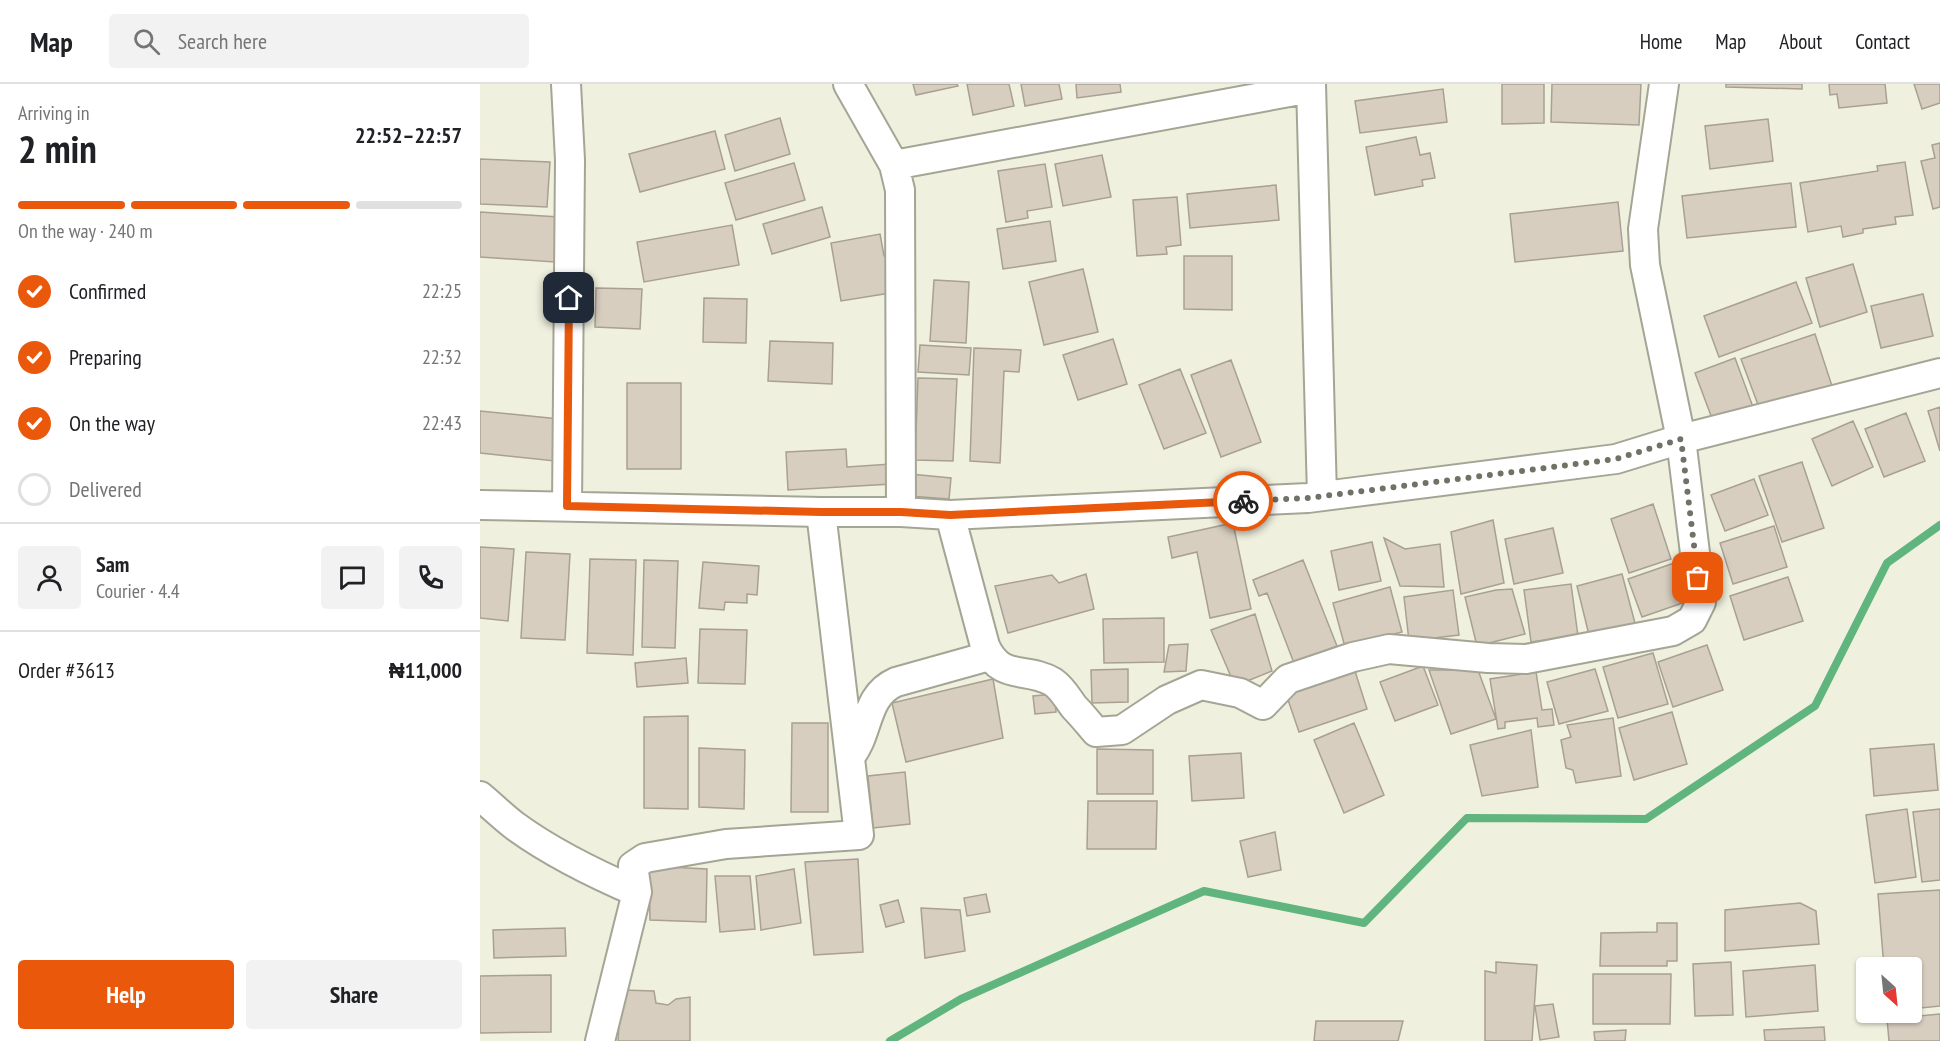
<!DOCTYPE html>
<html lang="en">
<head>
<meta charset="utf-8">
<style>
	:root { --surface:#fff; --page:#f2f2f2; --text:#202124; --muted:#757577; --line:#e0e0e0; --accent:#ea580c }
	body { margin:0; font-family:"PT Sans Narrow",sans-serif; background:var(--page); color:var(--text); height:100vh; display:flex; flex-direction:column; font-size:22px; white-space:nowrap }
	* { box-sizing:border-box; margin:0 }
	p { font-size:20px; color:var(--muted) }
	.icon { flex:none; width:33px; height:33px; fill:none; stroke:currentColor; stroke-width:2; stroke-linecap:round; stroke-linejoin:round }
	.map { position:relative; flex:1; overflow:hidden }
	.panel { display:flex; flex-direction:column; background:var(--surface); width:480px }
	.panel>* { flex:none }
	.needle { width:39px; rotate:153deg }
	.buttons { position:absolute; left:1376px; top:873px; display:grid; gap:12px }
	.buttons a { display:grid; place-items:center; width:66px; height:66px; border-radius:6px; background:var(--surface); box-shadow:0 2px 4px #0004; font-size:30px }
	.pin { position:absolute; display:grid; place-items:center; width:51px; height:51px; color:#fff; margin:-26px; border-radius:12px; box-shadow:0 3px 9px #0006 }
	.courier { position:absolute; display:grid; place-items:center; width:60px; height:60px; margin:-30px; border:4px solid #ea580c; border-radius:50%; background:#fff; color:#222; box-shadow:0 2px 8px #0007 }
	.summary em { font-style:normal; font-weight:800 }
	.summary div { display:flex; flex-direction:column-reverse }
	.summary { display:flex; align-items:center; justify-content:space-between; height:102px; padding:0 18px }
	h1 { font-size:39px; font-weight:800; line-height:45px }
	.bar { display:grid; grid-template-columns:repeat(4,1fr); gap:9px 6px; align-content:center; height:72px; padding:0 18px }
	.bar i { height:8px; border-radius:4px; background:var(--line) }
	.bar .current { background:var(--accent) }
	.bar p { grid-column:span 4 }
	.line { display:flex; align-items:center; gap:15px; padding:0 18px; border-top:2px solid var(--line) }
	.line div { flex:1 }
	.round { display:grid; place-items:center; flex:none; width:63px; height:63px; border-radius:6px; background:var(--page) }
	ol { padding:0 18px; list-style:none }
	li { display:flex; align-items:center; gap:18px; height:66px }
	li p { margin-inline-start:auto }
	li .icon { padding:6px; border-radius:50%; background:var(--accent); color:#fff; stroke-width:4 }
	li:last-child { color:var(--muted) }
	li i { width:33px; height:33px; border:3px solid var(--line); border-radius:50% }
	.primary-button { display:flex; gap:12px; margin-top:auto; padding:12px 18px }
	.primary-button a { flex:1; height:69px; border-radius:6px; background:var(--accent); color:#fff; font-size:24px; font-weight:800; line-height:69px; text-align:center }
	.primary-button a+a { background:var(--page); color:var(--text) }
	header { display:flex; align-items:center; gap:36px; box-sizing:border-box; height:84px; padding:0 30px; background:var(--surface); border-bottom:2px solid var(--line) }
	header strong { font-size:28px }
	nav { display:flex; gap:33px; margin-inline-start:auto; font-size:21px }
	.search { width:420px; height:54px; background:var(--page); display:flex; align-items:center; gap:15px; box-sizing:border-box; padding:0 21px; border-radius:6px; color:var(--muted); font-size:22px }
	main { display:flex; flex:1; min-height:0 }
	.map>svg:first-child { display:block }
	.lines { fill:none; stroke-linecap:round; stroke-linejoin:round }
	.stream { stroke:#60b57e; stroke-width:8 }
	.building { fill:#d7cec0; stroke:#a8a092; stroke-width:1.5 }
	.street-casing { stroke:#a5a595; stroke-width:32 }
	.street { stroke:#fff; stroke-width:28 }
	.done { stroke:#717167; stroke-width:6; stroke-dasharray:0 10.8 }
	.route { stroke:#ea580c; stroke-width:8 }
</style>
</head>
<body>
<header>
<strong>Map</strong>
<div class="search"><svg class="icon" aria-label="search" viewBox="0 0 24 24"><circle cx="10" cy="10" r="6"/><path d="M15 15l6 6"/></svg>Search here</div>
<nav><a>Home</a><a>Map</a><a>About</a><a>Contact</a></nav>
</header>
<main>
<section class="panel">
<div class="summary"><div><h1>2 min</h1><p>Arriving in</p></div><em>22:52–22:57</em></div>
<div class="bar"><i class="current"></i><i class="current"></i><i class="current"></i><i></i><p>On the way · 240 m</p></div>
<ol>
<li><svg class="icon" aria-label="check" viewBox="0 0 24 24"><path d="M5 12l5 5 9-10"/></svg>Confirmed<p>22:25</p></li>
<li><svg class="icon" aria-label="check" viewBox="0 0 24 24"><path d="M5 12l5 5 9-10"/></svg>Preparing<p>22:32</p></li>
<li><svg class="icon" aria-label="check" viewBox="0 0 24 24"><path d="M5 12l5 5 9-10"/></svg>On the way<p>22:43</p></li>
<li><i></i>Delivered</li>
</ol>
<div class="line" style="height:108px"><a class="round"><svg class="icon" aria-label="person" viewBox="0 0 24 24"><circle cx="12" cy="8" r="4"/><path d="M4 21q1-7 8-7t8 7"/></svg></a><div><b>Sam</b><p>Courier · 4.4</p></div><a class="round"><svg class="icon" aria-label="chat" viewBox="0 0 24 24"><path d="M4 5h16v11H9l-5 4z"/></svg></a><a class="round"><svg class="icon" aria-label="phone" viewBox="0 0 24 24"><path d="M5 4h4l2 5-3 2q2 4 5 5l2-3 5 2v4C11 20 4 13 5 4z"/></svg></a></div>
<div class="line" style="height:78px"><div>Order #3613</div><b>₦11,000</b></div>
<div class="primary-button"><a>Help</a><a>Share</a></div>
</section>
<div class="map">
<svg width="1460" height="957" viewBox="0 0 1460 957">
	<rect width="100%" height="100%" fill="#f0f0df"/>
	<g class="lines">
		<!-- stream -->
		<path class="stream" d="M410 957 481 915 724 807 884 839 987 734 1166 735 1335 622 1407 479 1460 441"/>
	</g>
	<!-- building -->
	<path class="building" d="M433 0H477L478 2 436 11Z
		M487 0H529L534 22 493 31Z
		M541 0H579L582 15 545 22Z
		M596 0H640L641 8 597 14Z
		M1022 0H1064V39L1022 40Z
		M1072 0H1161L1159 41 1071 38Z
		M1246 0H1322V5L1246 3Z
		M1349 0H1405L1407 19 1359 24 1357 10 1350 11Z
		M1434 0H1460V19L1442 25Z
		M963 5 967 38 880 49 875 17Z
		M300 34 310 70 255 87 245 51Z
		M1288 35 1293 77 1230 85 1225 42Z
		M235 47 245 85 160 108 149 70Z
		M936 53 940 71 950 69 955 94 942 96 943 102 895 111 886 63Z
		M1460 59V123L1453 125 1441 77 1455 74 1452 61Z
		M622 71 631 113 583 122 575 80Z
		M0 75 70 78 67 123 0 120Z
		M1425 78 1433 131 1415 133 1416 140 1383 145V149L1363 153 1361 142 1328 148 1320 99 1398 87 1397 82Z
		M314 79 325 116 256 136 245 99Z
		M565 80 572 123 547 127 548 134 526 138 518 87Z
		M1311 99 1316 143 1207 154 1202 112Z
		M796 101 799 136 710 144 707 110Z
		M697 113 701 161 686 163 687 170 657 172 653 116Z
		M1138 118 1143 167 1035 178 1030 130Z
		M342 123 350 153 292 170 283 140Z
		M0 128 79 133 75 178 0 173Z
		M570 137 576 177 523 185 517 145Z
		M252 141 259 181 164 198 157 158Z
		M400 150 404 172 411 171 410 209 361 217 351 159Z
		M704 172H752V226L704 225Z
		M1373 180 1387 228 1340 243 1326 194Z
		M603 185 618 248 564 261 549 198Z
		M454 196 489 198 486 259 450 257Z
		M1316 198 1332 239 1239 273 1224 232Z
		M116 204 162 205 160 245 115 243Z
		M1443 210 1453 252 1401 264 1391 222Z
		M224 214 267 215 266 259 223 258Z
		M1335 250 1352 302 1280 326 1261 275Z
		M633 255 647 300 598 316 583 271Z
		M290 257 353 259 352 300 288 297Z
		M440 261 491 264 489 291 438 288Z
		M494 264 541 266 539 288 524 287 520 379 490 377Z
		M1255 274 1273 323 1233 337 1215 289Z
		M751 276 781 358 741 373 711 291Z
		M700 285 726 349 684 365 659 301Z
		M438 294 477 295 473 377 435 376Z
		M147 299H201V385H147Z
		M1460 323V367L1448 327Z
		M0 327 79 335 75 377 0 369Z
		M1426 329 1445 377 1404 393 1385 345Z
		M1373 337 1393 383 1352 402 1332 355Z
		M366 365 367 383 411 380 412 400 308 406 306 368Z
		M1322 378 1344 444 1302 458 1279 392Z
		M430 390 471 394 469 415 429 412Z
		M1274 395 1288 431 1245 447 1231 411Z
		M1173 420 1191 475 1149 489 1131 435Z
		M1013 436 1024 499 981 510 971 448Z
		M753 439 771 525 730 534 717 468 692 474 688 453Z
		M1294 442 1307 483 1253 500 1240 459Z
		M1073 444 1083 489 1034 500 1025 455Z
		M904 454 925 465 960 460 964 503 920 502Z
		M892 458 901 497 859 506 851 467Z
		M0 463 34 465 28 537 0 534Z
		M46 468 90 470 85 556 41 554Z
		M110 475 156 476 153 571 107 569Z
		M164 476 198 477 195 564 162 563Z
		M823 476 857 562 814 579 787 509 779 512 773 496Z
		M1200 477 1214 515 1162 533 1148 495Z
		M223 478 279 482 277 511 267 510V519L245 518 244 526 219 524Z
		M606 490 614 525 528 549 515 502 572 491 579 499Z
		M1142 490 1156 543 1110 555 1097 502Z
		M1308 493 1323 537 1264 556 1250 512Z
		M1091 500 1098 552 1051 558 1044 506Z
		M910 503 922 548 865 563 853 519Z
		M1032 505 1045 550 997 562 985 513 1016 506Z
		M973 506 979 551 929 557 924 513Z
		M775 530 792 587 755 602 731 546Z
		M684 534V578L624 579 623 535Z
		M220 545 267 546 265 600 218 599Z
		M708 560 706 587 684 588 689 561Z
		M1227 561 1243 606 1193 623 1178 578Z
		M1173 569 1188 620 1138 634 1123 583Z
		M206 574 208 599 157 603 155 579Z
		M943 582 958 621 915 637 900 598Z
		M874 584 887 625 819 648 805 607Z
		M648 585V618L612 619 611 586Z
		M1115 585 1128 627 1079 640 1067 598Z
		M949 586H998L1016 635 971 650Z
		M1056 588 1062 626 1072 625 1074 641 1058 643 1057 634 1025 638V644L1018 645 1010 595Z
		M513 595 523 654 426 678 412 619Z
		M575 610 576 628 555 630 553 612Z
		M1192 628 1207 680 1154 696 1139 644Z
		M208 632V725L164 724V633Z
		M1133 634 1141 692 1096 699 1093 686 1086 684 1081 656 1091 653 1087 641Z
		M312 639H348V728H311Z
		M874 639 904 711 864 729 834 656Z
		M1051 646 1058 703 1002 712 990 661Z
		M1454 660 1458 706 1394 712 1390 665Z
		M219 664 265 666 264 725 219 723Z
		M617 665 673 666V710H617Z
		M761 669 764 714 712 717 709 672Z
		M425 688 430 740 393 744 388 692Z
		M608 717H677L676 765H607Z
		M1427 725 1436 793 1395 799 1386 731Z
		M1460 725V796L1442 798 1433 728Z
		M795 748 801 786 768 793 760 757Z
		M378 775 383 868 334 871 325 778Z
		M169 782 227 785 226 838 170 836Z
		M314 785 321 839 281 846 276 792Z
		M235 792H270L275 845 240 848Z
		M1460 806V922L1431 925V884H1404L1398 810Z
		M506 810 510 828 487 832 484 814Z
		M418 816 424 838 406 843 400 821Z
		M1320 819 1336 827 1339 860 1245 867V826Z
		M441 824 480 826 485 867 445 874Z
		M1177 839H1197V877H1187V882H1120L1121 849 1177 848Z
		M85 844 86 872 14 874 13 846Z
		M1016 878 1057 881 1052 957H1005V887L1016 889Z
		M1251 878 1253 931 1215 932 1213 880Z
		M1335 881 1338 927 1266 933 1263 887Z
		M1113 890H1191L1190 940H1113Z
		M71 891V948L0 949V892Z
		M141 906 174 907 176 919 188 921 196 915 210 913V957H138Z
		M1073 920 1079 953 1060 956 1055 922Z
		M1460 930V957H1409L1407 935Z
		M836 937H923L918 957H834Z
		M1344 943 1345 957H1285L1284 946Z
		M1146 946 1145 957H1115L1114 948Z"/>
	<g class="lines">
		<defs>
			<path id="street" d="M86 0 90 76 87 422
				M368 0 414 81 420 106 421 428
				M831 0 842 412
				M414 81 831 4
				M0 421 341 428H421L470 431 828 414 1136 375 1201 355 1460 289
				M470 431 505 562C521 598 546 582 573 598 583 605 587 614 594 623 602 631 609 640 616 648L642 646 687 616 721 601 760 609 783 621 808 595 873 573 909 565 1008 574 1046 575 1193 547 1212 536 1221 518 1201 355 1165 181 1163 145 1184 0
				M370 673C390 648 384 612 416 598L509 572
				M0 712C12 722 23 733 35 742 72 769 115 790 157 808
				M120 957 157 808 153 782 165 774 246 760 379 751 341 428"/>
		</defs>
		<!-- street casing -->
		<use href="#street" class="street-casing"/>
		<!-- street -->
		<use href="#street" class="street"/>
	</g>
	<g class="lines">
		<!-- done -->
		<path class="done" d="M763 417 828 414 1136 375 1201 355 1218 494"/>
		<!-- route -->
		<path class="route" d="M89 214 87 422 341 428H421L470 431 763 417"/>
	</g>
</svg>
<div class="buttons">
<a><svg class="needle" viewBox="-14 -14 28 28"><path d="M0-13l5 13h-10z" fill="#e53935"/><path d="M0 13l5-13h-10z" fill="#757577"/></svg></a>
</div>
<div class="pin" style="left:1218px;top:494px;background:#ea580c"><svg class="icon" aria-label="bag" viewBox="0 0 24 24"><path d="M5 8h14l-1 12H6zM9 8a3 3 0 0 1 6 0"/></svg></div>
<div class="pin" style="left:89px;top:214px;background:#1f2937"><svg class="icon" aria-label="home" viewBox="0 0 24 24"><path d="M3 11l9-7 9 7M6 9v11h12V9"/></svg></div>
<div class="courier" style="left:763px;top:417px"><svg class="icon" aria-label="bike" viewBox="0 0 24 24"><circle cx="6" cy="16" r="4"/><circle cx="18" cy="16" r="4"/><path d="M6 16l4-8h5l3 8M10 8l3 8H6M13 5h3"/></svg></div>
</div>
</main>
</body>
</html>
